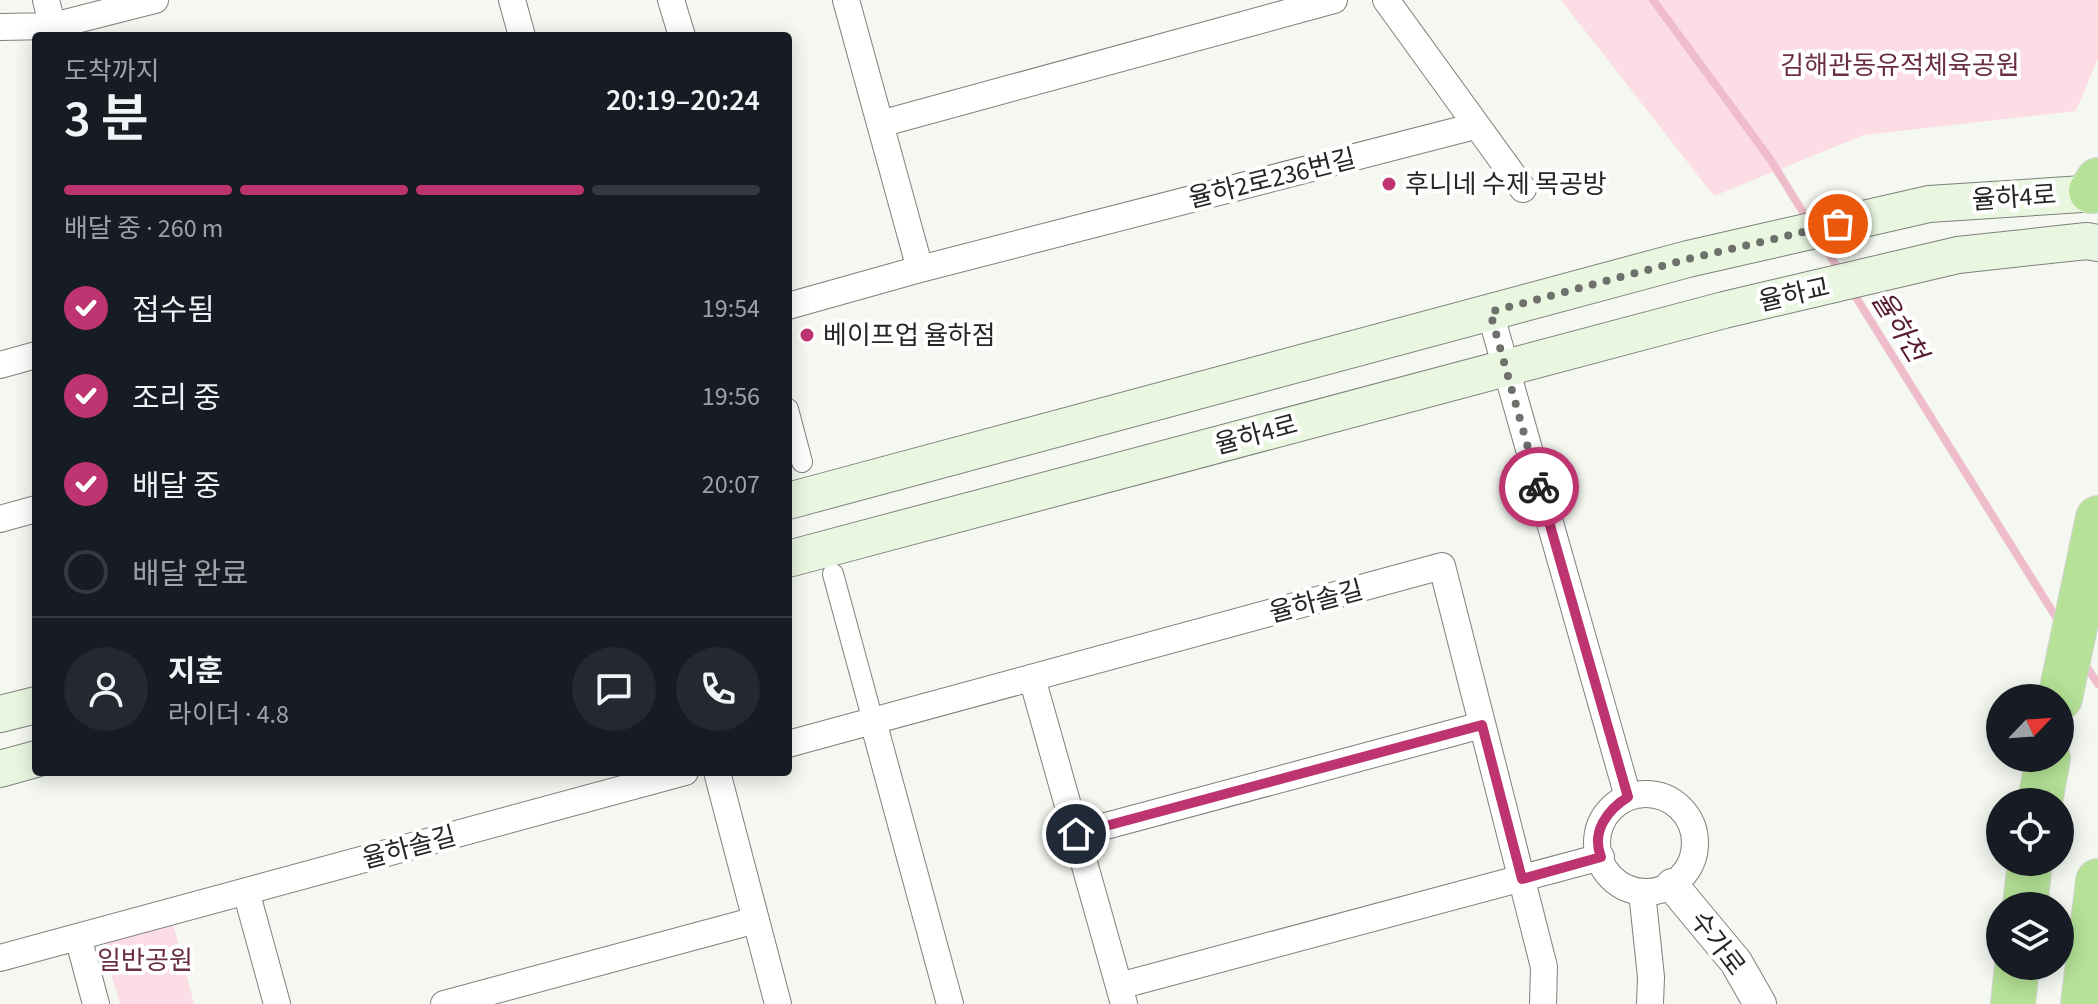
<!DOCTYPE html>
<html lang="ko">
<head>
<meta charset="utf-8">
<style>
	:root { --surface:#171b24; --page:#242831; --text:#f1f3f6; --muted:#9ea1a6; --line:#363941; --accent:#bd3470 }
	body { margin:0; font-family:"Source Sans 3","Noto Sans KR",sans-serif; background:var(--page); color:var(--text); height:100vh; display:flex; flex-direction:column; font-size:30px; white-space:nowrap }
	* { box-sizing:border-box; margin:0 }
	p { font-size:26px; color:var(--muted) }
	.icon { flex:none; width:44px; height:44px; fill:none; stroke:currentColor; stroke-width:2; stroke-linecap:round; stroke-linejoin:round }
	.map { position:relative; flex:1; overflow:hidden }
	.details { position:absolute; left:32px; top:32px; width:760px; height:744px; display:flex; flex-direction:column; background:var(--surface); border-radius:8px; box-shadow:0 4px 20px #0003 }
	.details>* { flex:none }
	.needle { width:52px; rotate:65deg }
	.fabs { position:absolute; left:1986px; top:684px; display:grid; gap:16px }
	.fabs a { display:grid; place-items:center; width:88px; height:88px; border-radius:50%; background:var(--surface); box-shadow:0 4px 20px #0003; font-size:40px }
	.pin { position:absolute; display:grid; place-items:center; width:68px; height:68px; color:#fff; margin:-34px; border:4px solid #fff; border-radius:50%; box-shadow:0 2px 8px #0007 }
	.courier { position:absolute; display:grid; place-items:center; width:80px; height:80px; margin:-40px; border:6px solid #bd3470; border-radius:50%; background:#fff; color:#222; box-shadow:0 2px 10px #0007 }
	.overview em { font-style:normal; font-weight:600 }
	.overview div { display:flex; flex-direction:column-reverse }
	.overview { display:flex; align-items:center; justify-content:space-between; height:136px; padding:0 32px }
	h1 { font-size:52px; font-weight:600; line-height:60px }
	.bar { display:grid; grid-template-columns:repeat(4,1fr); gap:12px 8px; align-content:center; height:96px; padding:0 32px }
	.bar i { height:10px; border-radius:6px; background:var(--line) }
	.bar .current { background:var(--accent) }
	.bar p { grid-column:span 4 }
	.line { display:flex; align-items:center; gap:20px; padding:0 32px; border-top:2px solid var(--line) }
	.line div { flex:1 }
	.round { display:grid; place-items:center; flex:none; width:84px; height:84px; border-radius:42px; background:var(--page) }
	ol { padding:0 32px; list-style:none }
	li { display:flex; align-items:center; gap:24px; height:88px }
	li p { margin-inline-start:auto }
	li .icon { padding:8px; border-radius:50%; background:var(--accent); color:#fff; stroke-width:4 }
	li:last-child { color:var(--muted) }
	li i { width:44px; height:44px; border:4px solid var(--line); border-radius:50% }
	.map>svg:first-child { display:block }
	.green { fill:#fcdce5 }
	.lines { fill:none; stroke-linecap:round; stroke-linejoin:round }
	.stream { stroke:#eebccb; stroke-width:8 }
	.pedestrian-casing { stroke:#7e817b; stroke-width:22 }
	.minor-casing { stroke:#7e817b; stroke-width:28 }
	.tertiary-casing { stroke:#7e817b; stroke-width:34 }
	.secondary-casing { stroke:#7e817b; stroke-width:38 }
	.motorway-casing { stroke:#d4d4d3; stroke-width:46 }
	.pedestrian { stroke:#fff; stroke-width:20 }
	.minor { stroke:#fff; stroke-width:26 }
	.tertiary { stroke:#fff; stroke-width:32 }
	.secondary { stroke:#e9f6e0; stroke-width:36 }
	.motorway { stroke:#b5e296; stroke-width:44 }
	.done { stroke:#6e706c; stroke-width:8; stroke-dasharray:0 14.4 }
	.route { stroke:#bd3470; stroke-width:10 }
	.poi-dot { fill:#bd3470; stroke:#fff; stroke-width:3 }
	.labels { text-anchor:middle; stroke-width:8; stroke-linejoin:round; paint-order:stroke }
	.park-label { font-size:26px; fill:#6a2e45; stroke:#fff }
	.street-label { font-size:26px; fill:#262725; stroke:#fff }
	.poi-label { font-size:26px; fill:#262725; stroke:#fff; text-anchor:start }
	.water-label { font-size:28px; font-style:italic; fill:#581d35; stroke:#fff }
</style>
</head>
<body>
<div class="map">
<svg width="2098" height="1004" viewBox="0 0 2098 1004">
	<rect width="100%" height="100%" fill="#f4f8f1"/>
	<!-- green -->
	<path class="green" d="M1561 0H2098V58L2076 111 1864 135 1714 196Z
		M170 912 194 1004H120L98 931Z"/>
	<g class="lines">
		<!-- stream -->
		<path class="stream" d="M1653 0 1770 159 1809 222
			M1820 240 1841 273
			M1852 291 2059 622
			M2083 661 2098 684"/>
		<defs>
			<path id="pedestrian" d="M788 409 802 462
				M833 574 873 721"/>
			<path id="minor" d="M46 0 55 36
				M512 0 522 36
				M671 0 682 36
				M846 0 920 269
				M1386 0 1523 189
				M0 27 53 26 155 0
				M880 124 1334 0
				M788 306 920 269 1475 126
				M1490 312 1628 797
				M0 365 36 355
				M0 519 36 509
				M1032 678 1124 1004
				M873 721 950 1004
				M788 744 1442 566 1544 967 1543 1004
				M717 772 778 1004
				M1597 843a49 49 0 1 1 98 0a49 49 0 1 1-98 0Z
				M1076 834 1482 725
				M246 891 277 1004
				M1642 892 1651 977 1650 1004
				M78 937 96 1004
				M0 958 685 772
				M1119 986 1601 857
				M444 1004 756 920"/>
			<path id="tertiary" d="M1672 885 1736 962 1760 1004"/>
			<path id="secondary" d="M788 501 1688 259 1929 204 2098 193
				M788 559 1724 310 1958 255 2087 241 2098 243
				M0 714 36 705
				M0 769 36 759"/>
			<path id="motorway" d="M2091 191 2098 180
				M2060 698 2098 518
				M2040 802 2048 758
				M2025 906 2030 862
				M2013 1004 2017 966
				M2083 1004 2098 881"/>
		</defs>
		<!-- pedestrian casing -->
		<use href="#pedestrian" class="pedestrian-casing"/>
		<!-- minor casing -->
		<use href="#minor" class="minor-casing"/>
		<!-- tertiary casing -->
		<use href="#tertiary" class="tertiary-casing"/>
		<!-- secondary casing -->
		<use href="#secondary" class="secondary-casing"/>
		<!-- motorway casing -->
		<use href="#motorway" class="motorway-casing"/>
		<!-- pedestrian -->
		<use href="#pedestrian" class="pedestrian"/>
		<!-- minor -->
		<use href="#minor" class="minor"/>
		<!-- tertiary -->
		<use href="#tertiary" class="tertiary"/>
		<!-- secondary -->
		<use href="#secondary" class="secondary"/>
		<!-- motorway -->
		<use href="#motorway" class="motorway"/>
	</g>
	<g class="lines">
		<!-- done -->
		<path class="done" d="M1539 487 1490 312 1688 259 1838 224"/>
		<!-- route -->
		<path class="route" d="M1076 834 1482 725 1522 879 1601 857C1591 832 1607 810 1628 797L1539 487"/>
	</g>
	<!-- markers -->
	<g class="poi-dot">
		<circle cx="1389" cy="184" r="8"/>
		<circle cx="807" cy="335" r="8"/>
	</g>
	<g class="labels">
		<!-- park labels -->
		<g class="park-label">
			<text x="1900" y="74">김해관동유적체육공원</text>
			<text x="145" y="969">일반공원</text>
		</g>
		<!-- street labels -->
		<g class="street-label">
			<text transform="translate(1272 178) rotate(-14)" y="9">율하2로236번길</text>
			<text transform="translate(2014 197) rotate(-4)" y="9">율하4로</text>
			<text transform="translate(1794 294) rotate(-13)" y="9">율하교</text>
			<text transform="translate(1256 434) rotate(-15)" y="9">율하4로</text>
			<text transform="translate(1316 601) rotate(-15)" y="9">율하솔길</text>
			<text transform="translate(409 847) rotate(-15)" y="9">율하솔길</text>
			<text transform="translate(1718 943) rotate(53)" y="9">수가로</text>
		</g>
		<!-- poi labels -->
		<g class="poi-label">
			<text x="1405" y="193">후니네 수제 목공방</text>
			<text x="823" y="344">베이프업 율하점</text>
		</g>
		<!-- water labels -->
		<g class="water-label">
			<text transform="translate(1900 326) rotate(58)" y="10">율하천</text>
		</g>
	</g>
</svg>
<div class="fabs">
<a><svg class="needle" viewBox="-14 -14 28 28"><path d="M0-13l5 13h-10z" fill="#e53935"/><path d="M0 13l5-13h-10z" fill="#9ea1a6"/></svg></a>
<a><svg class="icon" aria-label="locate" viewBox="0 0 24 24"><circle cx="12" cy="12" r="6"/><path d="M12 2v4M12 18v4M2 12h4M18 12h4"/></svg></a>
<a><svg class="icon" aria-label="layers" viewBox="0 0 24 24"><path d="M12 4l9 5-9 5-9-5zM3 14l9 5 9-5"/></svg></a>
</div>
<div class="pin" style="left:1838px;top:224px;background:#ea580c"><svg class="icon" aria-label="bag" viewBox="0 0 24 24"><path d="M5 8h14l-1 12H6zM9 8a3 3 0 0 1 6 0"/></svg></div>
<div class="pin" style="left:1076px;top:834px;background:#1f2937"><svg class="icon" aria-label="home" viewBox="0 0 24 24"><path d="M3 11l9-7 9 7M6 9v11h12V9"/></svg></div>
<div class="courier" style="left:1539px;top:487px"><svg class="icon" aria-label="bike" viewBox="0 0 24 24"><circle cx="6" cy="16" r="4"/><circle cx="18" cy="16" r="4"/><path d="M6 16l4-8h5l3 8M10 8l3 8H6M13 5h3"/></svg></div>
<section class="details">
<div class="overview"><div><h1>3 분</h1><p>도착까지</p></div><em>20:19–20:24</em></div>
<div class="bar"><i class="current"></i><i class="current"></i><i class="current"></i><i></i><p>배달 중 · 260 m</p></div>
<ol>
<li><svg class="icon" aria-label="check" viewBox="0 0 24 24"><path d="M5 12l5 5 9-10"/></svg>접수됨<p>19:54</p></li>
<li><svg class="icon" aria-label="check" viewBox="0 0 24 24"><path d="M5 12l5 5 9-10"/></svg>조리 중<p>19:56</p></li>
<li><svg class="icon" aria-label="check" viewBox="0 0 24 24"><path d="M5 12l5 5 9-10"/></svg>배달 중<p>20:07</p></li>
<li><i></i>배달 완료</li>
</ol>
<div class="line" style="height:144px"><a class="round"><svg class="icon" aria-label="person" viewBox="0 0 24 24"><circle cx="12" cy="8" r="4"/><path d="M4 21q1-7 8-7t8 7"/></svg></a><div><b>지훈</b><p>라이더 · 4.8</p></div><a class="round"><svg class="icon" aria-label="chat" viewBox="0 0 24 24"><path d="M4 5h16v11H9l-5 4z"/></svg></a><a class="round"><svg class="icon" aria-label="phone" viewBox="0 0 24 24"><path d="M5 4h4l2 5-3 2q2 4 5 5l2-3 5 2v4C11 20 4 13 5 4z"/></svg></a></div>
</section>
</div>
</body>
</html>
